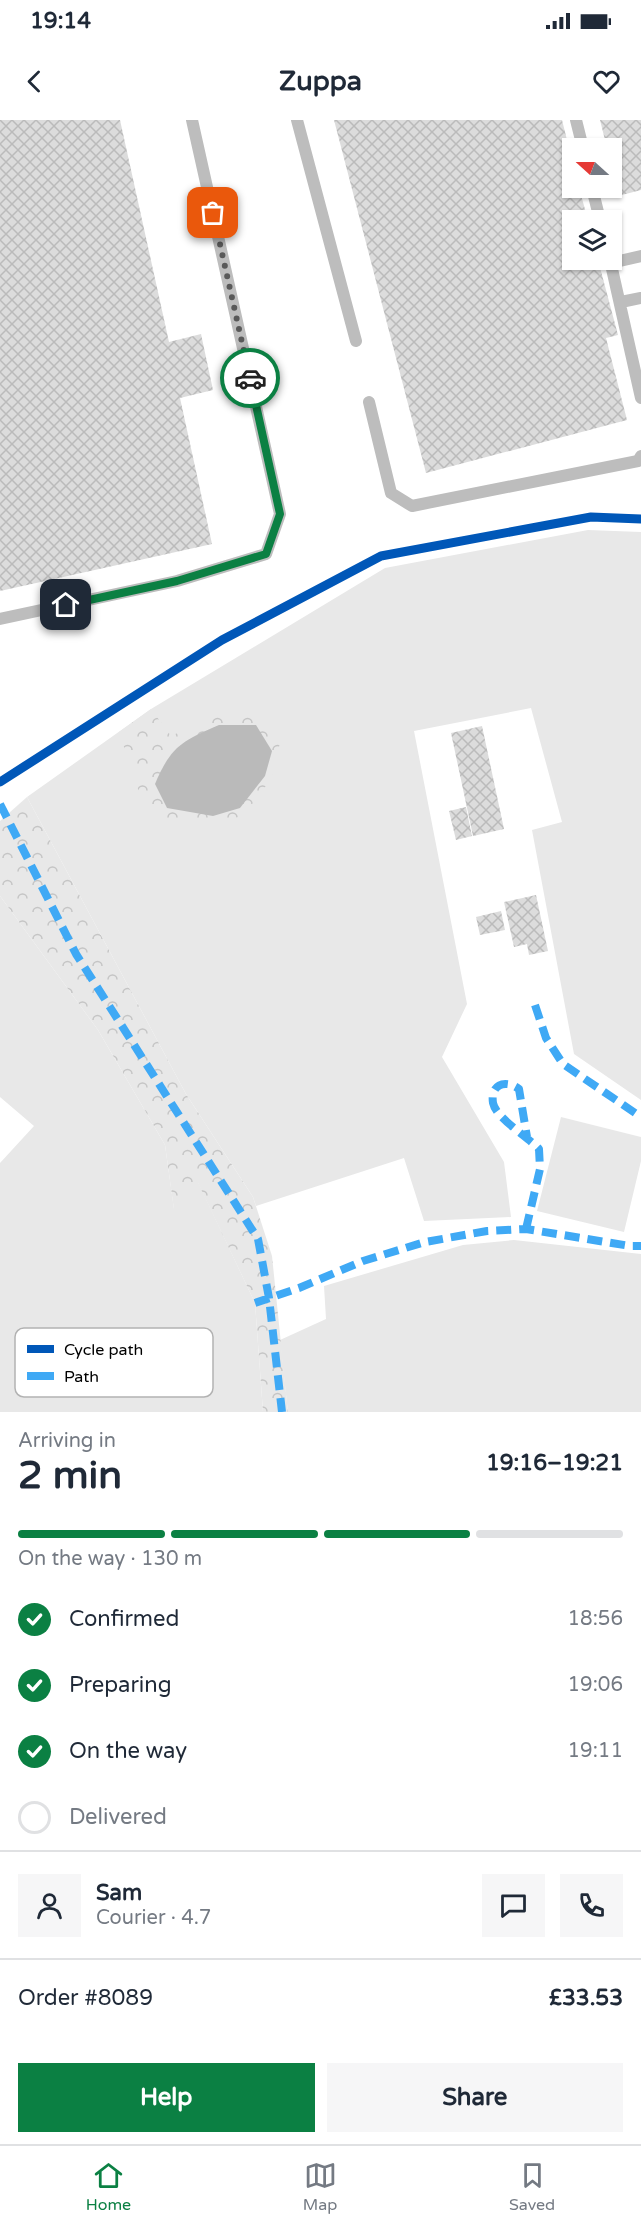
<!DOCTYPE html>
<html lang="en">
<head>
<meta charset="utf-8">
<style>
	:root { --surface:#fff; --page:#f6f6f7; --text:#1f2937; --muted:#747a83; --line:#e0e1e3; --accent:#0b8043 }
	body { margin:0; font-family:"Varela Round",sans-serif; background:var(--page); color:var(--text); height:100vh; display:flex; flex-direction:column; font-size:22px; white-space:nowrap }
	* { box-sizing:border-box; margin:0 }
	p { font-size:20px; color:var(--muted) }
	.icon { flex:none; width:33px; height:33px; fill:none; stroke:currentColor; stroke-width:2; stroke-linecap:round; stroke-linejoin:round }
	.map { position:relative; height:1292px; overflow:hidden }
	.details { display:flex; flex-direction:column; background:var(--surface); flex:1 }
	.details>* { flex:none }
	.needle { width:39px; rotate:291deg }
	.controls { position:absolute; left:562px; top:18px; display:grid; gap:12px }
	.controls a { display:grid; place-items:center; width:60px; height:60px; border-radius:0px; background:var(--surface); box-shadow:0 2px 4px #0004; font-size:30px }
	.pin { position:absolute; display:grid; place-items:center; width:51px; height:51px; color:#fff; margin:-26px; border-radius:12px; box-shadow:0 3px 9px #0006 }
	.courier { position:absolute; display:grid; place-items:center; width:60px; height:60px; margin:-30px; border:4px solid #0b8043; border-radius:50%; background:#fff; color:#222; box-shadow:0 2px 8px #0007 }
	.head em { font-style:normal; font-weight:700 }
	.head div { display:flex; flex-direction:column-reverse }
	.head { display:flex; align-items:center; justify-content:space-between; height:102px; padding:0 18px }
	h1 { font-size:39px; font-weight:700; line-height:45px }
	.bar { display:grid; grid-template-columns:repeat(4,1fr); gap:9px 6px; align-content:center; height:72px; padding:0 18px }
	.bar i { height:8px; border-radius:4px; background:var(--line) }
	.bar .active { background:var(--accent) }
	.bar p { grid-column:span 4 }
	.line { display:flex; align-items:center; gap:15px; padding:0 18px; border-top:2px solid var(--line) }
	.line div { flex:1 }
	.round { display:grid; place-items:center; flex:none; width:63px; height:63px; border-radius:0px; background:var(--page) }
	ol { padding:0 18px; list-style:none }
	li { display:flex; align-items:center; gap:18px; height:66px }
	li p { margin-inline-start:auto }
	li .icon { padding:6px; border-radius:50%; background:var(--accent); color:#fff; stroke-width:4 }
	li:last-child { color:var(--muted) }
	li i { width:33px; height:33px; border:3px solid var(--line); border-radius:50% }
	.button { display:flex; gap:12px; margin-top:auto; padding:12px 18px }
	.button a { flex:1; height:69px; border-radius:0px; background:var(--accent); color:#fff; font-size:24px; font-weight:700; line-height:69px; text-align:center }
	.button a+a { background:var(--page); color:var(--text) }
	.status { display:flex; justify-content:space-between; align-items:center; height:42px; padding:0 30px; background:var(--surface); direction:ltr }
	.status svg { height:16px; fill:currentColor }
	header { display:flex; justify-content:space-between; align-items:center; height:78px; padding:0 18px; background:var(--surface); font-size:27px; font-weight:700 }
	.menu { display:flex; justify-content:space-around; align-items:center; height:84px; border-top:2px solid var(--line); background:var(--surface); font-size:16px; color:var(--muted) }
	.menu a { display:grid; justify-items:center; gap:3px }
	.menu .active { color:var(--accent) }
	.map>svg:first-child { display:block }
	.grass { fill:#e8e8e8 }
	.forest { fill:url(#forest-crowns) }
	.water { fill:#bababa }
	.building { fill:url(#building-cross-hatch) }
	.lines { fill:none; stroke-linecap:round; stroke-linejoin:round }
	.service { stroke:#bdbdbd; stroke-width:12 }
	.quiet { stroke:#3fa9f5; stroke-width:8; stroke-dasharray:15 8; stroke-linecap:butt }
	.cycleway-casing { stroke:#fff; stroke-width:13 }
	.cycleway { stroke:#0057b8; stroke-width:9 }
	.done { stroke:#595959; stroke-width:6; stroke-dasharray:0 10.8 }
	.route { stroke:#0b8043; stroke-width:8 }
	.key { fill:#fff; stroke:#b2b2b2; stroke-width:1.5 }
	.key-label { font-size:16px; fill:#000 }
</style>
</head>
<body>
<div class="status"><b>19:14</b><svg viewBox="0 0 49 12"><path d="M0 12V9h3v3zM5 12V6h3v6zM10 12V3h3v9zM15 12V0h3v12zM26 1h20v11H26zM47 4h2v5h-2z"/></svg></div>
<header><svg class="icon" aria-label="back" viewBox="0 0 24 24"><path d="M15 5l-7 7 7 7"/></svg>Zuppa<svg class="icon" aria-label="heart" viewBox="0 0 24 24"><path d="M12 20l-8-8c-3-5 5-10 8-4 3-6 11-1 8 4z"/></svg></header>
<div class="map">
<svg width="641" height="1292" viewBox="0 0 641 1292">
	<defs>
		<pattern id="forest-crowns" width="20" height="18" patternUnits="userSpaceOnUse" patternTransform="scale(1.5)"><rect width="20" height="18" fill="#e8e8e8"/><path d="M2 6a3 3 0 1 1 6 0M12 15a3 3 0 1 1 6 0" fill="none" stroke="#c5c5c5"/></pattern>
		<pattern id="building-cross-hatch" width="8" height="8" patternUnits="userSpaceOnUse" patternTransform="scale(1.5)"><rect width="8" height="8" fill="#dcdcdc"/><path d="M0 0l8 8M0 8l8-8" fill="none" stroke="#bbb"/></pattern>
	</defs>
	<rect width="100%" height="100%" fill="#fff"/>
	<!-- grass -->
	<path class="grass" d="M588 410 641 412V980L574 934 532 710 562 702 531 588 414 611 467 884 442 937 504 1042 511 1097 424 1101 404 1038 256 1086 253 1077 186 974 27 677 151 589 385 448Z
		M0 776 98 910 165 1025 174 1089 198 1062 255 1183 263 1292H0V1043L34 1006 0 977Z
		M561 997 641 1017V1041L624 1112 537 1091Z
		M514 1120 641 1134V1292H288L280 1220 326 1199 324 1166 463 1125Z"/>
	<!-- forest -->
	<path class="forest" d="M151 589 171 616 218 594 257 597 280 623 271 659 244 695 211 707 185 704 159 697 138 669 119 612Z
		M27 677 186 974 253 1077 272 1136 288 1292H263L255 1183 198 1063 174 1090 165 1025 98 910 0 776V701Z"/>
	<!-- water -->
	<path class="water" d="M219 605H256L272 631 265 656 240 688 213 696 167 688 155 664C171 626 182 621 219 605Z"/>
	<!-- building -->
	<path class="building" d="M0 0H120L169 222 201 214 213 270 180 278 212 424 0 471Z
		M334 0H562L573 44V68H579L588 100H573V140H598L618 215 606 218 627 300 426 353Z
		M600 0H641V70L618 76 612 50V28H607Z
		M482 606 504 709 473 716 451 613Z
		M466 687 472 716 456 720 449 691Z
		M536 775 548 831 529 835 527 824 514 827 504 782Z
		M501 791 505 810 480 815 476 797Z"/>
	<g class="lines">
		<!-- service -->
		<path class="service" d="M297 0 356 221
			M576 0 583 28
			M592 68 600 100
			M610 140 641 278
			M611 143 641 136
			M621 182 641 178
			M369 282 391 373 412 386 638 341 641 336
			M0 499 177 461 266 434 280 394 192 0"/>
		<!-- quiet -->
		<path class="quiet" d="M0 684 76 834 258 1119 269 1178 282 1292
			M535 885 546 918 563 944 641 997
			M526 1109 540 1049 539 1029C528 1017 496 998 493 983 490 964 506 959 519 969L527 1017
			M255 1183 299 1168 363 1141 425 1122 487 1111 526 1109 630 1126H641"/>
		<defs>
			<path id="cycleway" d="M0 662 222 520 381 436 591 397 641 399"/>
		</defs>
		<!-- cycleway casing -->
		<use href="#cycleway" class="cycleway-casing"/>
		<!-- cycleway -->
		<use href="#cycleway" class="cycleway"/>
	</g>
	<g class="lines">
		<!-- done -->
		<path class="done" d="M213 93 250 258"/>
		<!-- route -->
		<path class="route" d="M66 485 177 461 266 434 280 394 250 258"/>
	</g>
	<!-- legend -->
	<rect x="15" y="1208" width="198" height="69" rx="9" class="key"/>
	<rect x="27" y="1225" width="27" height="8" fill="#0057b8"/>
	<rect x="27" y="1252" width="27" height="8" fill="#3fa9f5"/>
	<g class="key-label">
		<text x="64" y="1235">Cycle path</text>
		<text x="64" y="1262">Path</text>
	</g>
</svg>
<div class="controls">
<a><svg class="needle" viewBox="-14 -14 28 28"><path d="M0-13l5 13h-10z" fill="#e53935"/><path d="M0 13l5-13h-10z" fill="#747a83"/></svg></a>
<a><svg class="icon" aria-label="layers" viewBox="0 0 24 24"><path d="M12 4l9 5-9 5-9-5zM3 14l9 5 9-5"/></svg></a>
</div>
<div class="pin" style="left:213px;top:93px;background:#ea580c"><svg class="icon" aria-label="bag" viewBox="0 0 24 24"><path d="M5 8h14l-1 12H6zM9 8a3 3 0 0 1 6 0"/></svg></div>
<div class="pin" style="left:66px;top:485px;background:#1f2937"><svg class="icon" aria-label="home" viewBox="0 0 24 24"><path d="M3 11l9-7 9 7M6 9v11h12V9"/></svg></div>
<div class="courier" style="left:250px;top:258px"><svg class="icon" aria-label="car" viewBox="0 0 24 24"><path d="M5 17H2v-5l4-1 3-4h7l3 4 3 1v5h-3M9 17h6M6 11h13"/><circle cx="7" cy="17" r="2"/><circle cx="17" cy="17" r="2"/></svg></div>
</div>
<section class="details">
<div class="head"><div><h1>2 min</h1><p>Arriving in</p></div><em>19:16–19:21</em></div>
<div class="bar"><i class="active"></i><i class="active"></i><i class="active"></i><i></i><p>On the way · 130 m</p></div>
<ol>
<li><svg class="icon" aria-label="check" viewBox="0 0 24 24"><path d="M5 12l5 5 9-10"/></svg>Confirmed<p>18:56</p></li>
<li><svg class="icon" aria-label="check" viewBox="0 0 24 24"><path d="M5 12l5 5 9-10"/></svg>Preparing<p>19:06</p></li>
<li><svg class="icon" aria-label="check" viewBox="0 0 24 24"><path d="M5 12l5 5 9-10"/></svg>On the way<p>19:11</p></li>
<li><i></i>Delivered</li>
</ol>
<div class="line" style="height:108px"><a class="round"><svg class="icon" aria-label="person" viewBox="0 0 24 24"><circle cx="12" cy="8" r="4"/><path d="M4 21q1-7 8-7t8 7"/></svg></a><div><b>Sam</b><p>Courier · 4.7</p></div><a class="round"><svg class="icon" aria-label="chat" viewBox="0 0 24 24"><path d="M4 5h16v11H9l-5 4z"/></svg></a><a class="round"><svg class="icon" aria-label="phone" viewBox="0 0 24 24"><path d="M5 4h4l2 5-3 2q2 4 5 5l2-3 5 2v4C11 20 4 13 5 4z"/></svg></a></div>
<div class="line" style="height:78px"><div>Order #8089</div><b>£33.53</b></div>
<div class="button"><a>Help</a><a>Share</a></div>
</section>
<nav class="menu">
<a class="active"><svg class="icon" aria-label="home" viewBox="0 0 24 24"><path d="M3 11l9-7 9 7M6 9v11h12V9"/></svg>Home</a>
<a><svg class="icon" aria-label="map" viewBox="0 0 24 24"><path d="M3 6l6-2 6 2 6-2v14l-6 2-6-2-6 2zM9 4v14M15 6v14"/></svg>Map</a>
<a><svg class="icon" aria-label="saved" viewBox="0 0 24 24"><path d="M7 4h10v16l-5-4-5 4z"/></svg>Saved</a>
</nav>
</body>
</html>
